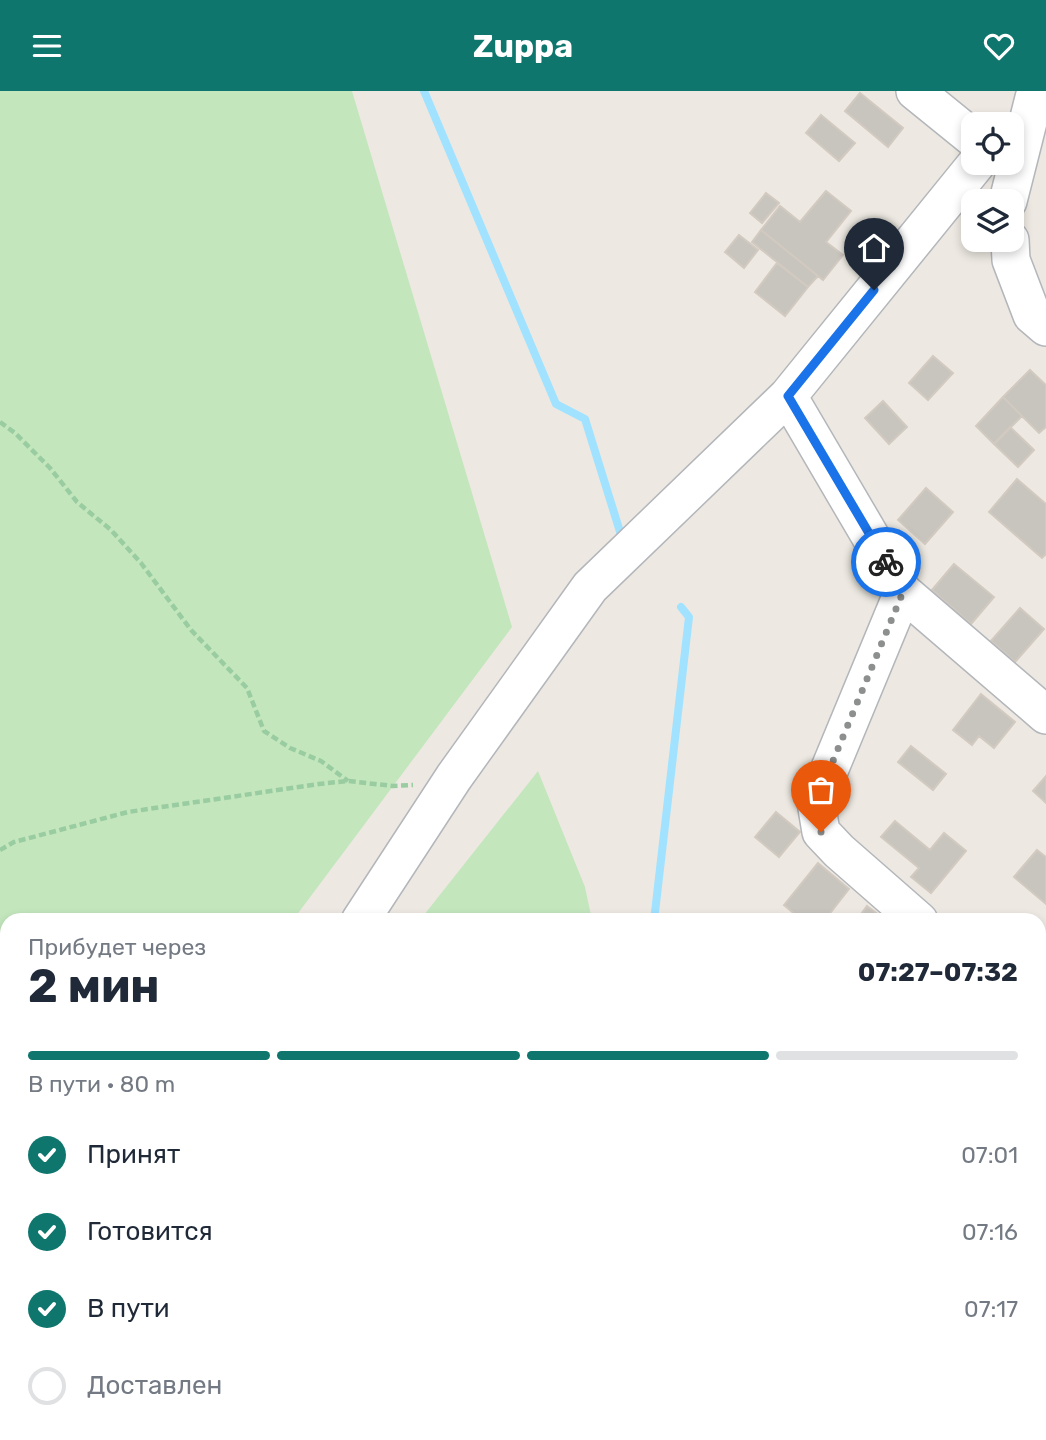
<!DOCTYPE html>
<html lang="ru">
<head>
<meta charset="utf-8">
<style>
	:root { --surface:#fff; --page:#f2f2f3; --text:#1f2937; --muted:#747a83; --line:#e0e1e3; --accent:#0f766e }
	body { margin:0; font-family:Rubik,sans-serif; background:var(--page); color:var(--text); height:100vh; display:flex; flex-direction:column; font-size:26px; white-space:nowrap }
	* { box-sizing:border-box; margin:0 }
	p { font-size:23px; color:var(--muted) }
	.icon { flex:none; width:38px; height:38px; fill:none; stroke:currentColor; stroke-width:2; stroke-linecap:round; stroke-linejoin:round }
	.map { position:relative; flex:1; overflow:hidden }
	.panel { position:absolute; left:0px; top:822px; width:1046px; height:527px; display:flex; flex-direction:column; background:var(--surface); border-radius:21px 21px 0 0; box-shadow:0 4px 10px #0003 }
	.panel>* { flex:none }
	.buttons { position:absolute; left:961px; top:21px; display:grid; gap:14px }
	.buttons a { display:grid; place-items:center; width:63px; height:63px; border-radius:14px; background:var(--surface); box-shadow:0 4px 10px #0003; font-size:35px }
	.pin { position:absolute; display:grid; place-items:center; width:60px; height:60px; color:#fff; margin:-72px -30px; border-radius:50% 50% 50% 0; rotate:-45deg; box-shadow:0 0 7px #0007 }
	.pin .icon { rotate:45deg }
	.courier { position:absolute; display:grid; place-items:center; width:70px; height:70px; margin:-35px; border:5px solid #1a73e8; border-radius:50%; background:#fff; color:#222; box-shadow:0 2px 9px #0007 }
	.head em { font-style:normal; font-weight:700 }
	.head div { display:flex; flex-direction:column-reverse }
	.head { display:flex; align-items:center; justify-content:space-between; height:119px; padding:0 28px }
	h1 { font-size:46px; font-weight:700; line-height:52px }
	.bar { display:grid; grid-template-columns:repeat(4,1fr); gap:10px 7px; align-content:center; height:84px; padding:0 28px }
	.bar i { height:9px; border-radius:5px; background:var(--line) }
	.bar .on { background:var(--accent) }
	.bar p { grid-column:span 4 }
	ol { padding:0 28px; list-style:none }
	li { display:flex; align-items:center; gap:21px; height:77px }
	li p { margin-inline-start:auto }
	li .icon { padding:7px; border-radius:50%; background:var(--accent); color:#fff; stroke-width:4 }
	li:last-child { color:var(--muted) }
	li i { width:38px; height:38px; border:4px solid var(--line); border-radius:50% }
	header { display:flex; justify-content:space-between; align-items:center; height:91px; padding:0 28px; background:var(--accent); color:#fff; font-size:32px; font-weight:700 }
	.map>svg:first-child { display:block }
	.green { fill:#c3e6bd }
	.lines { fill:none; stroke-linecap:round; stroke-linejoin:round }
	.stream { stroke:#a0e2ff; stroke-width:8 }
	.building { fill:#c8c4be; stroke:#d2cac0; stroke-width:2 }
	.minor-casing { stroke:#b3b6ba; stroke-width:40 }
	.path { stroke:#99cca0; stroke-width:4.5; stroke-dasharray:7 3.5; stroke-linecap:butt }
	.minor { stroke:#fff; stroke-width:37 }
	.done { stroke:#8d8f8f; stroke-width:7; stroke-dasharray:0 12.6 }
	.route { stroke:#1a73e8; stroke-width:9 }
</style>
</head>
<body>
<header><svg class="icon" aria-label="menu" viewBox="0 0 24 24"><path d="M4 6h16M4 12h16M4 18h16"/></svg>Zuppa<svg class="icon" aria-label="heart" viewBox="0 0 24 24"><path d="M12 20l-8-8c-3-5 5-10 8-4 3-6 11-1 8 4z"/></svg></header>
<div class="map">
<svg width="1046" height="1349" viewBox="0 0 1046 1349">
	<rect width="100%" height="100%" fill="#ede9e2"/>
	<!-- green -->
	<path class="green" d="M0 0H352L512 536 293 829 7 830V1198L0 1207Z
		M538 680 585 796 592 829H420Z
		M1046 1186V1293L1044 1294 1040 1273V1191Z
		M1046 1308V1349H720L725 1342H1040V1309Z
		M14 1342H699L701 1349H8Z"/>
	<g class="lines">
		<!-- stream -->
		<path class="stream" d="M424 0 556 313 585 328 621 444
			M654 830 689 526 681 516
			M1040 1160 1046 1154"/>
	</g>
	<!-- building -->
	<path class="building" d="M860 2 903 37 888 56 845 20Z
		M821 24 855 52 839 70 806 42Z
		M826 100 851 120 826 151 843 164 823 189 761 139 780 115 800 131Z
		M766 102 779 112 762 132 750 122Z
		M761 139 818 185 808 196 752 151Z
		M739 144 758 159 744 177 725 161Z
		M777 172 808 196 785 225 755 201Z
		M933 265 953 282 928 309 909 292Z
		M1030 279 1046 294V336L1039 342 1003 306Z
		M1003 306 1022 325 994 353 976 335Z
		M883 310 907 336 889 353 865 327Z
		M1010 336 1034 359 1018 376 994 353Z
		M1017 388 1046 413V463L1042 467 989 421Z
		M926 397 953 421 925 453 898 429Z
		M954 473 994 506 971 533 932 499Z
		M1020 517 1044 538 1015 571 991 550Z
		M981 603 1015 631 994 657 979 645 972 654 953 639Z
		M911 655 946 683 933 699 898 671Z
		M1046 685V712L1033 700Z
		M776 721 800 741 779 766 755 746Z
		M895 730 930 759 944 742 966 760 931 802 911 786 919 777 881 746Z
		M1037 759 1046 766V813L1014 786Z
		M818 772 849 798 824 830H803L784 814Z
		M867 815 887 830H856Z
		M1040 862 1046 867V902L1044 905 1040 902Z
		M1046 984V1009L1040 1004V991Z
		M1040 1331 1046 1337V1349H1018L1024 1342H1040Z"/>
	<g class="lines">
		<defs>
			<path id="minor" d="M915 0 973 47
				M1008 110 1034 7
				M1010 149 1011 169 1032 224 1046 236
				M788 305 903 501 1046 624
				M903 501 816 711 821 741 839 760 919 830
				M360 830 454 686 590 496 788 305 977 72
				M1040 921 1046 923
				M0 1274 7 1266"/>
		</defs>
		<!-- minor casing -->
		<use href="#minor" class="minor-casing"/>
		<!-- path -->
		<path class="path" d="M0 331 15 342 50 377 77 411 111 439 141 472 191 539 247 597 264 640 290 657 321 670 348 690
			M0 759 14 751 128 721 319 693 348 690 393 695 413 694
			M547 1349 548 1342"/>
		<!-- minor -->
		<use href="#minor" class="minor"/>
	</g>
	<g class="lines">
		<!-- done -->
		<path class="done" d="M821 741 816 711 903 501 886 471"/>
		<!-- route -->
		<path class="route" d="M874 199 788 305 886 471"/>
	</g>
</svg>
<div class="buttons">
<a><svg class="icon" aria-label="locate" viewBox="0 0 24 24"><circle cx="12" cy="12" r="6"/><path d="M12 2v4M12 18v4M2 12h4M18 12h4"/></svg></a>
<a><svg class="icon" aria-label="layers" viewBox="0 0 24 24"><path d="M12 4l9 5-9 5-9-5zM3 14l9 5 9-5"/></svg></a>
</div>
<div class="pin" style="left:821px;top:741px;background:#ea580c"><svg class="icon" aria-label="bag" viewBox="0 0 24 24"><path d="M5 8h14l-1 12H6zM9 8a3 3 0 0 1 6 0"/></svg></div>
<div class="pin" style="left:874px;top:199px;background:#1f2937"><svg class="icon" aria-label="home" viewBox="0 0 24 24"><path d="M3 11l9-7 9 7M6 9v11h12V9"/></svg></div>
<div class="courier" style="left:886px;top:471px"><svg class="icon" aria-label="bike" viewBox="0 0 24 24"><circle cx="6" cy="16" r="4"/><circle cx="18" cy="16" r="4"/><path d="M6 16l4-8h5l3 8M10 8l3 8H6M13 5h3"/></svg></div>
<section class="panel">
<div class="head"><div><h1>2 мин</h1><p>Прибудет через</p></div><em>07:27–07:32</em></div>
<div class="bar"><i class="on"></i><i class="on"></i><i class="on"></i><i></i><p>В пути · 80 m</p></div>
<ol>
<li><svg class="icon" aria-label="check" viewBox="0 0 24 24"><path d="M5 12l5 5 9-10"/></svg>Принят<p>07:01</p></li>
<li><svg class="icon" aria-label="check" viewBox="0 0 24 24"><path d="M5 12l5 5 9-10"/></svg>Готовится<p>07:16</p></li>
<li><svg class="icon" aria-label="check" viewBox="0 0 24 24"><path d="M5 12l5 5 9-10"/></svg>В пути<p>07:17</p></li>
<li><i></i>Доставлен</li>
</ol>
</section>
</div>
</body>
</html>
